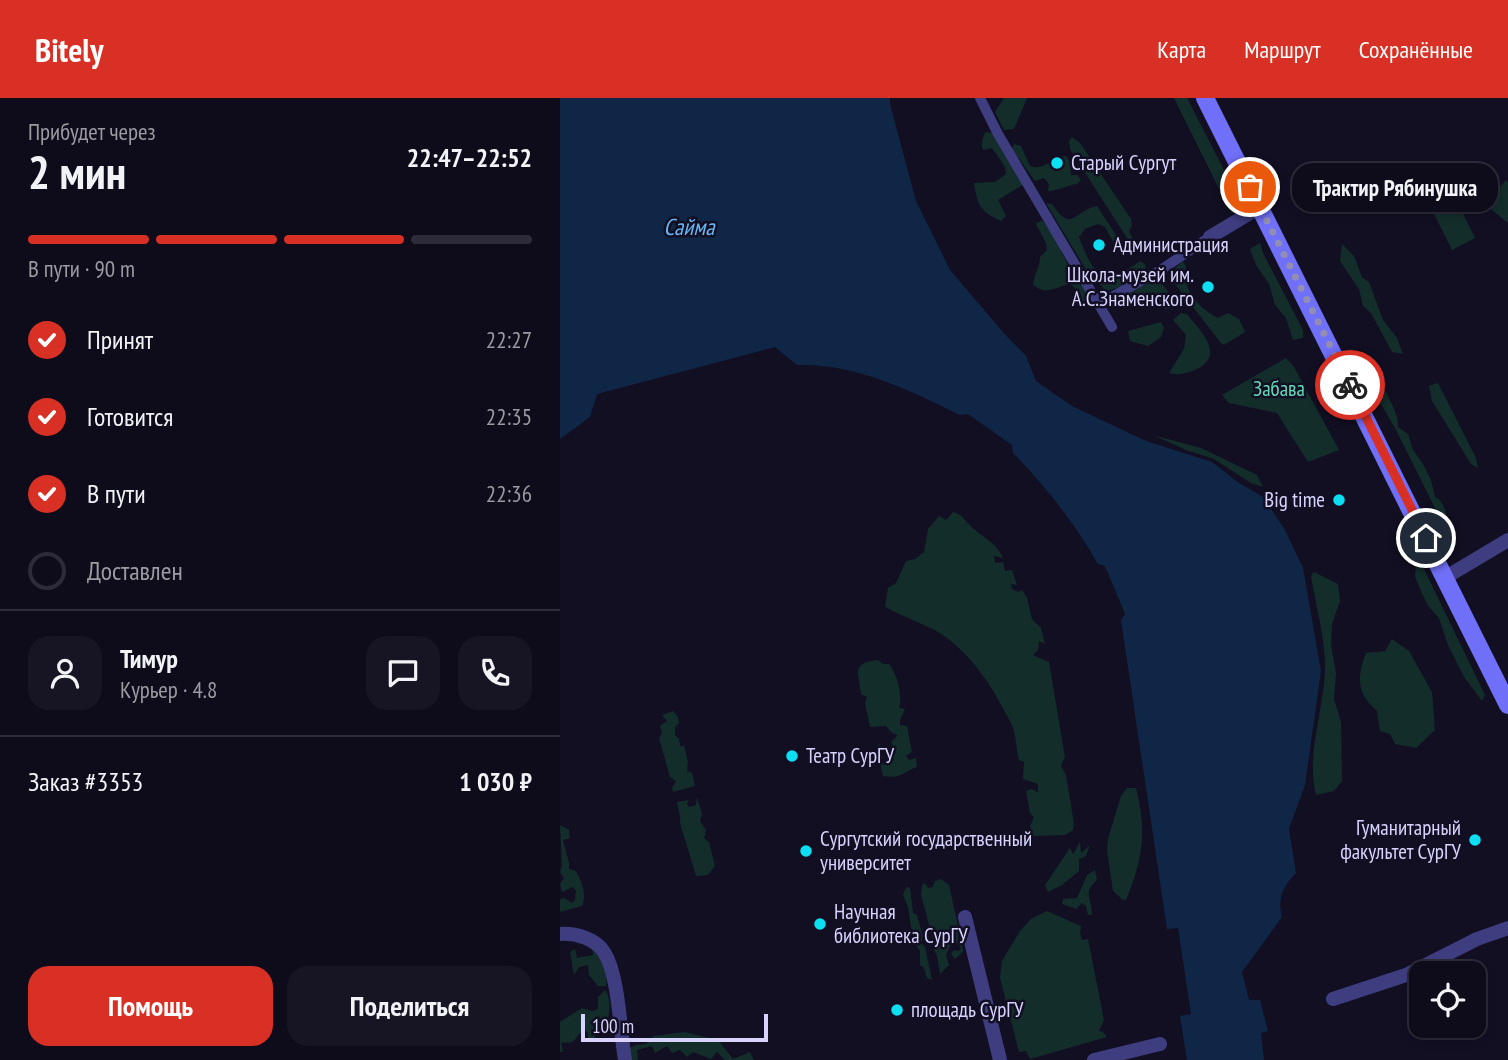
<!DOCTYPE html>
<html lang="ru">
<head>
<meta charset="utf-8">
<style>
	:root { --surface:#0e0b1a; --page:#171423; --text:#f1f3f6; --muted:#9b9ba2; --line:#2e2b39; --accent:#d93025 }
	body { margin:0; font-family:"PT Sans Narrow",sans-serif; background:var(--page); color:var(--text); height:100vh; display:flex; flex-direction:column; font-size:26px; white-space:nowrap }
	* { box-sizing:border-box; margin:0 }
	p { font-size:23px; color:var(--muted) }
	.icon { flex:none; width:38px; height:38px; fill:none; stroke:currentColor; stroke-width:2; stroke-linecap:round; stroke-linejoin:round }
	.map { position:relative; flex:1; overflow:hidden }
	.drawer { display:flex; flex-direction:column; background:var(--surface); width:560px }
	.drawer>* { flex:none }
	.tools { position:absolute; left:849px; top:863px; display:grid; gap:14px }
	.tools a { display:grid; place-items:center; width:77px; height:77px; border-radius:14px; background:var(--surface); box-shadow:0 4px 10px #0003,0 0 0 2px var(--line); font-size:35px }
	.scale { position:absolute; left:21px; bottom:18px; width:187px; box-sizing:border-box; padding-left:7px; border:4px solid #d7d3fd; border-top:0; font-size:19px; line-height:24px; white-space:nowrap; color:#d7d3fd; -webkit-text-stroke:5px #120f23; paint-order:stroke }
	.pin { position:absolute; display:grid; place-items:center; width:60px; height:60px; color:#fff; margin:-30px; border:4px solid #fff; border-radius:50%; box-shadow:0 2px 7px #0007 }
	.courier { position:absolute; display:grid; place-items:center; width:70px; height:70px; margin:-35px; border:5px solid #d93025; border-radius:50%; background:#fff; color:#222; box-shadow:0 2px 9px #0007 }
	.bubble { position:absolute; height:49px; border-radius:21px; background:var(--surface); box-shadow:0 4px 10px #0003,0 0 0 2px var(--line); font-size:23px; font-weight:800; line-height:49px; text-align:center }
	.overview em { font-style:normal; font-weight:800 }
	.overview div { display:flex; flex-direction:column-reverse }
	.overview { display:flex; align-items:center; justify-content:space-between; height:119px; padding:0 28px }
	h1 { font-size:46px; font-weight:800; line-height:52px }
	.bar { display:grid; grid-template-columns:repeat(4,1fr); gap:10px 7px; align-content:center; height:84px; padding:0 28px }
	.bar i { height:9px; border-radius:5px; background:var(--line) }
	.bar .selected { background:var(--accent) }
	.bar p { grid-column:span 4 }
	.line { display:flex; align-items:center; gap:18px; padding:0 28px; border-top:2px solid var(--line) }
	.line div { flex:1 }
	.round { display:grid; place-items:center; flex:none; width:74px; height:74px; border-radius:21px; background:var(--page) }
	ol { padding:0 28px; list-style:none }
	li { display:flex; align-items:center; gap:21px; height:77px }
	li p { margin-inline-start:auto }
	li .icon { padding:7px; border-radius:50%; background:var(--accent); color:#fff; stroke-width:4 }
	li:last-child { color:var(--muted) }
	li i { width:38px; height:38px; border:4px solid var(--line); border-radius:50% }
	.button { display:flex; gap:14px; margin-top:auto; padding:14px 28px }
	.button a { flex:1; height:80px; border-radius:21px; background:var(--accent); color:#fff; font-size:28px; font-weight:800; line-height:80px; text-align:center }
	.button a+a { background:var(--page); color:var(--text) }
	header { display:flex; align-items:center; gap:42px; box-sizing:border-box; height:98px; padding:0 35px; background:var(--accent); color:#fff }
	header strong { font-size:33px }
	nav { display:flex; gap:38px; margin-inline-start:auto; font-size:24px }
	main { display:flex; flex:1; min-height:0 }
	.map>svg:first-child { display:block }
	.green { fill:#132d2b }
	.water { fill:#102646 }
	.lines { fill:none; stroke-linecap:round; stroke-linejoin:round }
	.pedestrian { stroke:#3e3d80; stroke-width:10 }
	.minor { stroke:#3e3d80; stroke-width:14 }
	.secondary { stroke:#706ff8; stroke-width:18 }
	.done { stroke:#928eb1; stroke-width:7; stroke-dasharray:0 12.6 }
	.route { stroke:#d93025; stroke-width:9 }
	.poi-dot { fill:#0cdff1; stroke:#120f23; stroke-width:2.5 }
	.labels { text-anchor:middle; stroke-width:5; stroke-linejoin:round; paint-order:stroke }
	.poi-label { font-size:21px; fill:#d7d3fd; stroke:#120f23; text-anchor:start }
	.park-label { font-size:21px; fill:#63dab9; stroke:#120f23 }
	.water-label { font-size:23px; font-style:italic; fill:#67b8f8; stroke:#120f23 }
</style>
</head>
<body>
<header>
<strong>Bitely</strong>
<nav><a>Карта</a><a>Маршрут</a><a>Сохранённые</a></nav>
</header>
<main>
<section class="drawer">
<div class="overview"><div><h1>2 мин</h1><p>Прибудет через</p></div><em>22:47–22:52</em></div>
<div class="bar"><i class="selected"></i><i class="selected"></i><i class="selected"></i><i></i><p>В пути · 90 m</p></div>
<ol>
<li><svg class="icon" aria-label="check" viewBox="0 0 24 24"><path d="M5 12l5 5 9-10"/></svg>Принят<p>22:27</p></li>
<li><svg class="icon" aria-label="check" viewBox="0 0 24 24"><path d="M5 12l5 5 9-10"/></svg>Готовится<p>22:35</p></li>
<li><svg class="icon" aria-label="check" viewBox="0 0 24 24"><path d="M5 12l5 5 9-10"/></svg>В пути<p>22:36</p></li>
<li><i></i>Доставлен</li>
</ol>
<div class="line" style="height:126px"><a class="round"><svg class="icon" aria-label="person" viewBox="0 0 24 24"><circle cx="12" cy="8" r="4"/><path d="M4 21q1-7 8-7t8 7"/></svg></a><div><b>Тимур</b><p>Курьер · 4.8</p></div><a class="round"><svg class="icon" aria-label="chat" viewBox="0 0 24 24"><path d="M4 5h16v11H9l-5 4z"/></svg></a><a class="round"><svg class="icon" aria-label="phone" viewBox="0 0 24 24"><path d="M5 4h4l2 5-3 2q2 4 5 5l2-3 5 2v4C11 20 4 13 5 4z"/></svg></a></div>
<div class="line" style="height:91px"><div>Заказ #3353</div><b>1 030 ₽</b></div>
<div class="button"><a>Помощь</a><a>Поделиться</a></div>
</section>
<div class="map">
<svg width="948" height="962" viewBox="0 0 948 962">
	<rect width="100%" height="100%" fill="#120f23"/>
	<!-- green -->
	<path class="green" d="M444 0H467L454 31 444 32 435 14Z
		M614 0H627L680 103V114L671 115Z
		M426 34 433 35 464 86 438 102 446 118 441 123C420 113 418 108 414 85L435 84 446 76 445 69 432 50 423 52C420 46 423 39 426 34Z
		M512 39 520 45 571 121 572 128 569 133 576 147 572 148 510 51 509 43Z
		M454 46 461 48 470 68C485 74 492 58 506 58L510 64 511 77H517L521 82 517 86C506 87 499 93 488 93L489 86 484 80 475 83 452 51Z
		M946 82 948 85V125L925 106Z
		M895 99 915 140 892 152 871 110Z
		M486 105 492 106C512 136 513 113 537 108L562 146V152L557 151 545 129 538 126 525 131 519 139C533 177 543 190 580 163L585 166 586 174 557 190 546 193 525 170Z
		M482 122 496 142 509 169 530 200V206L521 207C521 197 518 192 510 186 494 189 488 198 473 187 474 176 480 170 480 159L487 152 486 145 476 126Z
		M700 145 703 155 743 232V240L733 242 726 220 715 207 709 186 696 167 690 151Z
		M782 146 794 158 802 179 809 184 823 222 837 240 843 256 832 254 811 215 803 208 799 191 780 163Z
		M623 163 626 169C620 190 640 211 658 220L668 215 679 221 685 234 664 247 661 245 612 182V173Z
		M595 182 604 188 613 200 610 211H604L594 196 570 199 563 206 556 208 555 202Z
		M621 215 627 216C640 233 666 256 637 271 628 275 619 278 609 275L624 251 626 237 613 222Z
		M601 224 604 230 601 239 588 248 570 243 568 233Z
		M808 258 813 276 820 278C824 295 839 313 838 329L848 336 853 352 863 366 871 382 875 399C883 403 886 412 887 421L881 422 835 330 804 277 802 260Z
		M726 260 734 269 779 352 748 364 717 315 669 305 662 297Z
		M878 285 916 360 918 370 911 366 872 303 869 288Z
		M593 337 641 350 697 377 703 389 691 385 654 361 626 352Z
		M393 414C402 416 404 422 411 428 422 440 436 443 443 460L434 458 435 465 443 464 445 473 452 472 457 487 451 486 452 491 458 494 462 492 467 500 472 521 481 530 485 546 479 543 478 552 473 557 489 564 505 659 501 668 506 677 514 726 513 732 505 737 473 738 470 728 474 719 470 715 466 693 472 691 478 695V686L463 681 464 664 459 662C456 651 456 634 451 625 433 590 412 555 378 534 367 527 329 513 325 508L328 490 336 485 346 463 355 461 364 454 368 431 379 418 386 422Z
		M856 468 863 469 925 597 922 603 904 579 888 547 879 520 868 508 860 491 855 478Z
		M754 474 778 486 780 503 772 526 771 547 776 575 774 601 781 624 782 683 774 693 756 697C746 657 763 615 765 574 766 543 756 508 751 478Z
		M832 541 849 553 872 594 875 632 856 650 835 646 830 636 820 633 817 613C796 595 797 579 806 555L825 553Z
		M318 562 323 566H329C337 576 343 597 339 610L345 611 340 622V627L347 628 352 654 346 658 349 662 356 660 357 669C342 674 343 681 323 678L316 648 320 646 321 662 324 667 326 662 332 659 334 653 331 644 338 637 332 635 326 628 310 629 305 605 307 599 301 596C299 576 290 565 318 562Z
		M113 613 118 619 119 625 115 629V637L119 641 120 648H124L128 664 127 673 132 675 135 688 113 694 112 690 116 683 110 679 99 640 102 635 100 628 107 623 102 617Z
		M567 690H576C587 731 583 762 566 802H563L553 793 547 753 548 741 561 698Z
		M137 699 142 716 140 723 146 732 144 740 149 744 155 768 148 777 136 778 120 725C121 717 118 712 117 704L129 702 127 706 129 709 136 707Z
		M0 727 9 732 10 740 3 742 9 765V771L16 773C22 785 27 796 22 808L0 814V801L4 800 12 805 15 802 16 793 13 789 2 794 0 786 4 780 0 774 2 768Z
		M520 744 521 755 530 747 526 758 519 761V773L502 787 488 794 485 787 510 750 513 756Z
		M535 772 537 782C522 795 532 800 532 817H528L526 808 522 805 516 811 502 806 503 801 517 800 527 777Z
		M381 781 389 787 399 832 398 840 402 844 403 854 395 861 391 856 394 852 399 853 401 850 397 845 391 846 386 857 389 867 380 876 377 858 373 850 374 845 361 797 362 787 365 785 368 790 373 789 375 783Z
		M346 789 350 790 353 815 357 817 363 839 361 845 365 849 372 882 367 880 364 870 360 867V853L353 843 355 836 351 829 348 809 343 797Z
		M487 813 521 828 520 836 522 842 528 841 544 922 539 933 543 934 547 939 470 961 466 953 459 954 440 880 442 863 460 833 471 821Z
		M31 844C43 853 48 873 46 888H38L29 877 28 867 19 869 14 877 10 854 15 851 17 860 33 857Z
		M45 892C51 900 50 911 48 920L37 922 38 934 33 942H28V935L24 930 13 944 1 945 3 954H0V924L22 910 32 913 38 911V899Z
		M125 934 158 942 173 961 190 954 194 962H165L157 954 151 961 133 954 127 959 120 952 112 955 107 948 95 955 92 948 77 952 78 962H73L68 958 69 950 76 947 86 946 94 938Z"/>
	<!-- water -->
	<path class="water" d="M0 0H330V6L356 103 390 172 442 233 466 258 476 283 512 308 586 343 652 364 679 385 703 399 725 432 743 470 761 573 745 687 729 731 736 775C723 788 717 801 722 819L682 874 689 902H700L708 933 701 935 704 962H627L620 918 631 916 618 830 607 831 561 522 565 516 545 468 538 466C514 424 486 389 453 355L452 347 408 316 400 317C349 292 295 265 237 267L215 249 37 296 30 319 0 341Z"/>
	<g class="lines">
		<!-- pedestrian -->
		<path class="pedestrian" d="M420 0 438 36 552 229
			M539 206 599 173 650 139"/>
		<!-- minor -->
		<path class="minor" d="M650 139 700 109
			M886 479 948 442
			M405 819 440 962
			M0 836C15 835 35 840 44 854 59 877 60 934 65 962
			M773 901 846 877 917 841 948 830
			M534 962 600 946"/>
		<!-- secondary -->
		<path class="secondary" d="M645 0 948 607"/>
	</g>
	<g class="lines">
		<!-- done -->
		<path class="done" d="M690 89 790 287"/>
		<!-- route -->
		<path class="route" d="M790 287 866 440"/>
	</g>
	<!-- markers -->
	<g class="poi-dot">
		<circle cx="497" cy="65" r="7"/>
		<circle cx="539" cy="147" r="7"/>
		<circle cx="648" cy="189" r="7"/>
		<circle cx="779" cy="402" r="7"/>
		<circle cx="232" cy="658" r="7"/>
		<circle cx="915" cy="742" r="7"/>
		<circle cx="246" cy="753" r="7"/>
		<circle cx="260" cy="826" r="7"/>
		<circle cx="337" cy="912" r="7"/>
	</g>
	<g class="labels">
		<!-- poi labels -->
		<g class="poi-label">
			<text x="511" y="72">Старый Сургут</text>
			<text x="553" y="154">Администрация</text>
			<text x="634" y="184" text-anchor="end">Школа-музей им.<tspan x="634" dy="24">А.С.Знаменского</tspan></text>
			<text x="765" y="409" text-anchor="end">Big time</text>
			<text x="246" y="665">Театр СурГУ</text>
			<text x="901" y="737" text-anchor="end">Гуманитарный<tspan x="901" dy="24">факультет СурГУ</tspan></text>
			<text x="260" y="748">Сургутский государственный<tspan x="260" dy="24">университет</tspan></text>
			<text x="274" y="821">Научная<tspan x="274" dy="24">библиотека СурГУ</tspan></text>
			<text x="351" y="919">площадь СурГУ</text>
		</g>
		<!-- park labels -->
		<g class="park-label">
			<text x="719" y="298">Забава</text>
		</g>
		<!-- water labels -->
		<g class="water-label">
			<text x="129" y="137">Сайма</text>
		</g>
	</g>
</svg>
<div class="tools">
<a><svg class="icon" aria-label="locate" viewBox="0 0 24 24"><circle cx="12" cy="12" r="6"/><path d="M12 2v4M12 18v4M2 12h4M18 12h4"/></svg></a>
</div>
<div class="scale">100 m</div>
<div class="pin" style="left:690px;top:89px;background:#ea580c"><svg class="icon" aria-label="bag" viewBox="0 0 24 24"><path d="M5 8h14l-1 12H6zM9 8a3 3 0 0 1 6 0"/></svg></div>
<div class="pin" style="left:866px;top:440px;background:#1f2937"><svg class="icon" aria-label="home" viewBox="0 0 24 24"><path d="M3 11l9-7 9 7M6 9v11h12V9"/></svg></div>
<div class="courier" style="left:790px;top:287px"><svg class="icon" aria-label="bike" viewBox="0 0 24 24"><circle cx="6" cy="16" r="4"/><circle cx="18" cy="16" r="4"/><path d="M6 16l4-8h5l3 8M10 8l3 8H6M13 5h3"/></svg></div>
<div class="bubble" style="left:732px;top:65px;width:206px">Трактир Рябинушка</div>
</div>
</main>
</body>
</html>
